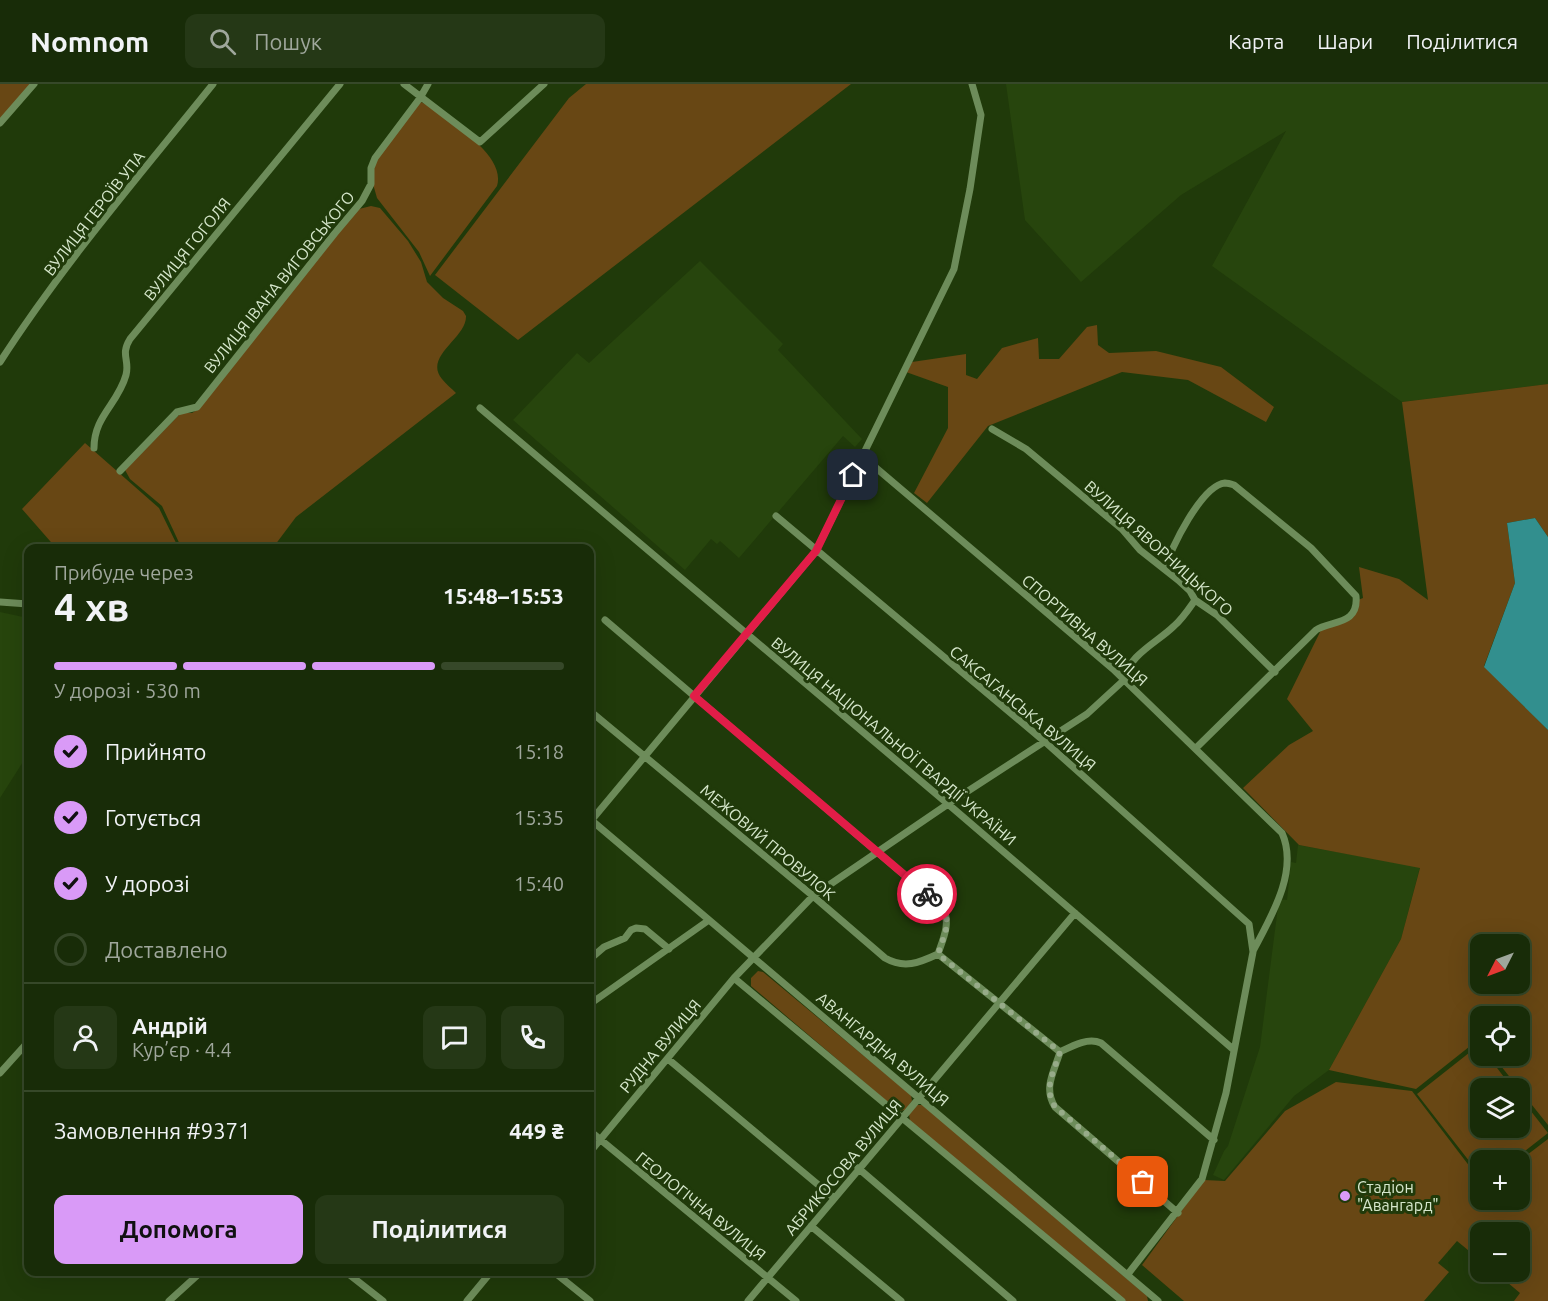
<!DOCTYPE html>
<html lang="uk">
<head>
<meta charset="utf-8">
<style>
	:root { --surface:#182c08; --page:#253816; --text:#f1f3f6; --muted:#9fa79c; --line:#364829; --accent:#d99af7 }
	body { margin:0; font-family:Ubuntu,sans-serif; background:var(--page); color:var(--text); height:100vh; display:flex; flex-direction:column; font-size:22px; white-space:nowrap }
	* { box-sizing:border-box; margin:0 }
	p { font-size:20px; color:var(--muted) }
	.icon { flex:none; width:33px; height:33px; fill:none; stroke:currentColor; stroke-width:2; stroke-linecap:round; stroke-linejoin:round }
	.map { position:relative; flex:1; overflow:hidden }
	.sheet { position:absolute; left:24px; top:460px; width:570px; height:732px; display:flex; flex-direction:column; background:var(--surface); border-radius:12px; box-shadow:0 6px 24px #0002,0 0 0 2px var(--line) }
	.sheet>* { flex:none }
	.needle { width:39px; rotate:228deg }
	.buttons { position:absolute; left:1470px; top:850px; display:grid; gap:12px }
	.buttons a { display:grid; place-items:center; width:60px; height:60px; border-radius:12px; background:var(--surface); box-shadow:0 6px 24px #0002,0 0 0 2px var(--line); font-size:30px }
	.pin { position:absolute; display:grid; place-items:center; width:51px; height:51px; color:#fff; margin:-26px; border-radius:12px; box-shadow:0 3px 9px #0006 }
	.courier { position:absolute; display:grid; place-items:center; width:60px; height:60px; margin:-30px; border:4px solid #e11d48; border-radius:50%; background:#fff; color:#222; box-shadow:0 2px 8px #0007 }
	.headline em { font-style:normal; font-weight:700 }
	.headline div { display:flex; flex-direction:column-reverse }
	.headline { display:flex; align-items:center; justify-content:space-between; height:102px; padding:0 30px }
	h1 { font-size:39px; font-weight:700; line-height:45px }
	.bar { display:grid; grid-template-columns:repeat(4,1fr); gap:9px 6px; align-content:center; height:72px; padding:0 30px }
	.bar i { height:8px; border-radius:4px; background:var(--line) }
	.bar .active { background:var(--accent) }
	.bar p { grid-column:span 4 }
	.line { display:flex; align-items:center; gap:15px; padding:0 30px; border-top:2px solid var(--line) }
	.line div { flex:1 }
	.round { display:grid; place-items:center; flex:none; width:63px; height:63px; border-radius:12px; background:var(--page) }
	ol { padding:0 30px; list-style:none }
	li { display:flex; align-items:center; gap:18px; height:66px }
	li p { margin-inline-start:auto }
	li .icon { padding:6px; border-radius:50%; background:var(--accent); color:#111; stroke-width:4 }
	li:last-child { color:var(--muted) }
	li i { width:33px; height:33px; border:3px solid var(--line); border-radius:50% }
	.action { display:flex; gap:12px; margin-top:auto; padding:12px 30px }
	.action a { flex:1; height:69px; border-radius:12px; background:var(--accent); color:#111; font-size:24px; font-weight:700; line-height:69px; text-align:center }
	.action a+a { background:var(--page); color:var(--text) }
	header { display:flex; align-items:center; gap:36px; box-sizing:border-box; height:84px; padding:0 30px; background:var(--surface); border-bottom:2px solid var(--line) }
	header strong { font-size:28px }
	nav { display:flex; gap:33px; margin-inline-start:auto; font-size:21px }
	.search { width:420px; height:54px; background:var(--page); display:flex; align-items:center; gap:15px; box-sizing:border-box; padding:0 21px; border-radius:12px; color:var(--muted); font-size:22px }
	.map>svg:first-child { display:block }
	.built { fill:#27450d }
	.green { fill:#684714; fill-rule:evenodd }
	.water { fill:#328f8e }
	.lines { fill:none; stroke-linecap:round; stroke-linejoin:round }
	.minor { stroke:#6d8c5a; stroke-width:7 }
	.done { stroke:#97ab89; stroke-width:6; stroke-dasharray:0 10.8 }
	.route { stroke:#e11d48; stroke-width:8 }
	.poi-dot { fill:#d99af7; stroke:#203a0a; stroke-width:2 }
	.labels { text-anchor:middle; stroke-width:6; stroke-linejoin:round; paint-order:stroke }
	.street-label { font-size:16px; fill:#d7e8cd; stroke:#203a0a }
	.poi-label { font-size:16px; fill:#d7e8cd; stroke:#203a0a; text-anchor:start }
</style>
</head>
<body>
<header>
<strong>Nomnom</strong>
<div class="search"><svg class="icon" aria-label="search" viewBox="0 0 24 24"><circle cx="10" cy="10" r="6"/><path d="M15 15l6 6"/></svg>Пошук</div>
<nav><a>Карта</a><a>Шари</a><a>Поділитися</a></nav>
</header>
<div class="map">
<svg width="1548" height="1217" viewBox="0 0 1548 1217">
	<rect width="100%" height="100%" fill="#203a0a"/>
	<!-- built -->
	<path class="built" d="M1006 0H1548V300L1402 318 1212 182 1286 47 1181 111 1081 198 1025 136Z
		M700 177 783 260 778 266 862 355 855 363 843 352 739 474 720 457 717 460 711 455 685 486 513 336 577 269 589 279Z
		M0 528 28 534V670L0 714Z
		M1298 761 1420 783 1401 855 1329 986 1294 1012 1224 1096 1213 1091 1224 1067 1228 1062 1260 963 1279 815 1287 816 1291 778 1296 779Z"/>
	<!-- green -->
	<path class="green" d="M0 0H31L0 37Z
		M586 0H851L518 256 435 191 569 14Z
		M421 18C431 22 440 31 449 37 467 50 505 76 497 102L430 192 419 168 377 114 373 100 374 80 418 19Z
		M371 122 380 124 408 157 421 178 427 198 443 214 463 227 466 232C467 254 423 272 442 295 446 300 452 305 456 309L296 433 272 465H182L162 422 130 395 125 386 181 329H192L197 326 336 150 359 125Z
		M1097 241 1098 261 1109 269 1156 267 1221 283 1274 323 1266 338 1188 296 1122 288 988 342 927 419 914 409 948 344V303L906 288 912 278 966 270V291L977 295 1002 264 1038 254 1039 275H1059L1087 243Z
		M1548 300V453L1535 434 1507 439 1515 499 1484 582 1548 646V1041L1493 972H1520V933H1480V956L1479 955 1416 1005 1329 986 1401 855 1420 784 1299 761 1243 704 1289 661 1313 647 1287 615 1321 546 1342 539 1358 516 1363 514 1359 483 1399 495 1428 516 1402 318ZM1480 861H1520V900H1480Z
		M85 359 159 424 179 465H57L22 425Z
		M758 887 763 888 911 1011 912 1017 905 1026 898 1027 751 902V894Z
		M1479 961 1480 972H1488L1513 1005H1480V1044H1520V1013L1548 1049 1512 1077H1480V1091L1417 1010Z
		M1336 998 1412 1007 1480 1096V1116H1520L1519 1077 1548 1055V1217H1514L1520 1209 1495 1188H1520V1149H1480V1176L1457 1157 1438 1179 1449 1188 1424 1217H1184L1142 1181 1204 1096 1225 1097 1285 1027Z
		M917 1021H923L1147 1212 1148 1217H1125L910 1037 909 1030Z"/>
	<!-- water -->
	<path class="water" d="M1535 434 1548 453V646L1484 583 1515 499 1507 439Z"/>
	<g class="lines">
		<!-- minor -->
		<path class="minor" d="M404 0 480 58 544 0
			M0 39 34 0
			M0 278C63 180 140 91 213 0
			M480 324 948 720 1234 966
			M992 345 1026 365 1122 445 1140 466 1178 496 1190 507 1195 516 1217 531 1275 588
			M94 364C94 332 118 320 126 291 130 276 120 271 130 255L340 0
			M862 372 1113 585 1282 749C1299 787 1271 833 1253 867
			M120 387 177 328 197 323 335 149 362 117 371 100V84L375 74 420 14 428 0
			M776 432 1044 657 1249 840 1253 868 1226 1009 1202 1095 1128 1190
			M1165 485C1170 465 1202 401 1225 399 1228 399 1231 400 1234 401L1311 464 1356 512C1359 542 1330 536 1316 546L1196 664
			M0 518 28 520
			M605 536 943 824C951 839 943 855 938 870
			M590 627 813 812 885 874C904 885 919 879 938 870
			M590 735 1158 1217
			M590 738 816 467 954 185 970 105 981 31 972 0
			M938 870 1060 968
			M590 875 604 863 625 854 631 846 636 844 645 845 669 865
			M734 894 1122 1217
			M590 920 709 836
			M1060 968C1054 988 1043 1004 1055 1023L1178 1129
			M1060 968C1072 962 1088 953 1101 959L1214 1056
			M668 975 834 1114
			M0 989 27 959
			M590 1047 796 1217
			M590 1068 734 894 813 812 948 720 1087 630 1124 596C1128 571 1158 558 1174 542 1183 534 1188 526 1195 516
			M858 1084 1013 1217
			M811 1142 901 1217
			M346 1188 383 1217
			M554 1188 590 1217
			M169 1217 201 1188
			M467 1217 491 1188
			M748 1217 1075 829"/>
	</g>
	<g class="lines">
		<!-- done -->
		<path class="done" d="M927 810C954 834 949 837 938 870L1060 968C1054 988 1043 1004 1055 1023L1143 1098"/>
		<!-- route -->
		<path class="route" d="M853 391 816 467 694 612 927 810"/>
	</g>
	<!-- markers -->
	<circle class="poi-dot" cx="1345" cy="1112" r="6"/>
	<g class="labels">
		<!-- street labels -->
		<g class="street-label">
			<text transform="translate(94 129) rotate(-52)" y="6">ВУЛИЦЯ ГЕРОЇВ УПА</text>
			<text transform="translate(187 165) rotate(-51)" y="6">ВУЛИЦЯ ГОГОЛЯ</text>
			<text transform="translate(279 198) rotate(-51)" y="6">ВУЛИЦЯ ІВАНА ВИГОВСЬКОГО</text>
			<text transform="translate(1159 464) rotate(42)" y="6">ВУЛИЦЯ ЯВОРНИЦЬКОГО</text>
			<text transform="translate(1085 546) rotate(41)" y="6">СПОРТИВНА ВУЛИЦЯ</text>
			<text transform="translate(1023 624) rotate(40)" y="6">САКСАГАНСЬКА ВУЛИЦЯ</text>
			<text transform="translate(894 657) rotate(40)" y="6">ВУЛИЦЯ НАЦІОНАЛЬНОЇ ГВАРДІЇ УКРАЇНИ</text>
			<text transform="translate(768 758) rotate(40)" y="6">МЕЖОВИЙ ПРОВУЛОК</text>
			<text transform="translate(660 962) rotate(-50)" y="6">РУДНА ВУЛИЦЯ</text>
			<text transform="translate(883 965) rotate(40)" y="6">АВАНГАРДНА ВУЛИЦЯ</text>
			<text transform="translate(843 1083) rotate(-50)" y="6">АБРИКОСОВА ВУЛИЦЯ</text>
			<text transform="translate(701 1122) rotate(39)" y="6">ГЕОЛОГІЧНА ВУЛИЦЯ</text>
		</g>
		<!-- poi labels -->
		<g class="poi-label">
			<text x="1357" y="1109">Стадіон<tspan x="1357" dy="18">"Авангард"</tspan></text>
		</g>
	</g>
</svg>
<div class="buttons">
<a><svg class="needle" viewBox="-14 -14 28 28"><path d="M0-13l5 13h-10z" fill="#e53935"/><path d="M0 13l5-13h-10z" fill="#9fa79c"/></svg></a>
<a><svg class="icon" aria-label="locate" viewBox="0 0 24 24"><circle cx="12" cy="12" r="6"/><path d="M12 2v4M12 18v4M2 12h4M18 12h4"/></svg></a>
<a><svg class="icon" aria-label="layers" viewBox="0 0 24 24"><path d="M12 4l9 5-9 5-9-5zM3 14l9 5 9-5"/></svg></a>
<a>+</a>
<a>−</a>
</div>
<div class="pin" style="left:1143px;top:1098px;background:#ea580c"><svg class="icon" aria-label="bag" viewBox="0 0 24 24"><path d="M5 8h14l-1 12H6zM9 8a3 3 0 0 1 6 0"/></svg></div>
<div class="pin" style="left:853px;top:391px;background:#1f2937"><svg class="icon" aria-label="home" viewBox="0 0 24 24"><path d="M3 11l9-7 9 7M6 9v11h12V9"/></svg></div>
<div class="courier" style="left:927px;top:810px"><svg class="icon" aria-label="bike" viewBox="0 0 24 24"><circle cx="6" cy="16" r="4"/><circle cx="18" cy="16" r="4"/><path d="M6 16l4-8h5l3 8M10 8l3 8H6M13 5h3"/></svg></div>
<section class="sheet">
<div class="headline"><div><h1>4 хв</h1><p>Прибуде через</p></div><em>15:48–15:53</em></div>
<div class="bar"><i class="active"></i><i class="active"></i><i class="active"></i><i></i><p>У дорозі · 530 m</p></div>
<ol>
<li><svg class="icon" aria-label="check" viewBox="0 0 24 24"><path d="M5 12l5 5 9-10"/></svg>Прийнято<p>15:18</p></li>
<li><svg class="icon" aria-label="check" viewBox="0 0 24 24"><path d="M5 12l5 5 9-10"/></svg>Готується<p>15:35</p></li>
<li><svg class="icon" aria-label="check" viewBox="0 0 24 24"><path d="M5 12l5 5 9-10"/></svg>У дорозі<p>15:40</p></li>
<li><i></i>Доставлено</li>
</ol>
<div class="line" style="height:108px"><a class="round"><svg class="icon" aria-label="person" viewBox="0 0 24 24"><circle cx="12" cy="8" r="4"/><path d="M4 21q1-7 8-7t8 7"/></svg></a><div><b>Андрій</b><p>Кур’єр · 4.4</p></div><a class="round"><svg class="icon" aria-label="chat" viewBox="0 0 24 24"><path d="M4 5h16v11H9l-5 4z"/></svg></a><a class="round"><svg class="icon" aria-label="phone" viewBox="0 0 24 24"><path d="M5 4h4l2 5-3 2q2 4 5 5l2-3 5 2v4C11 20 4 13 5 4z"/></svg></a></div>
<div class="line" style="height:78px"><div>Замовлення #9371</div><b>449 ₴</b></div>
<div class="action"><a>Допомога</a><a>Поділитися</a></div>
</section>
</div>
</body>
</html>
